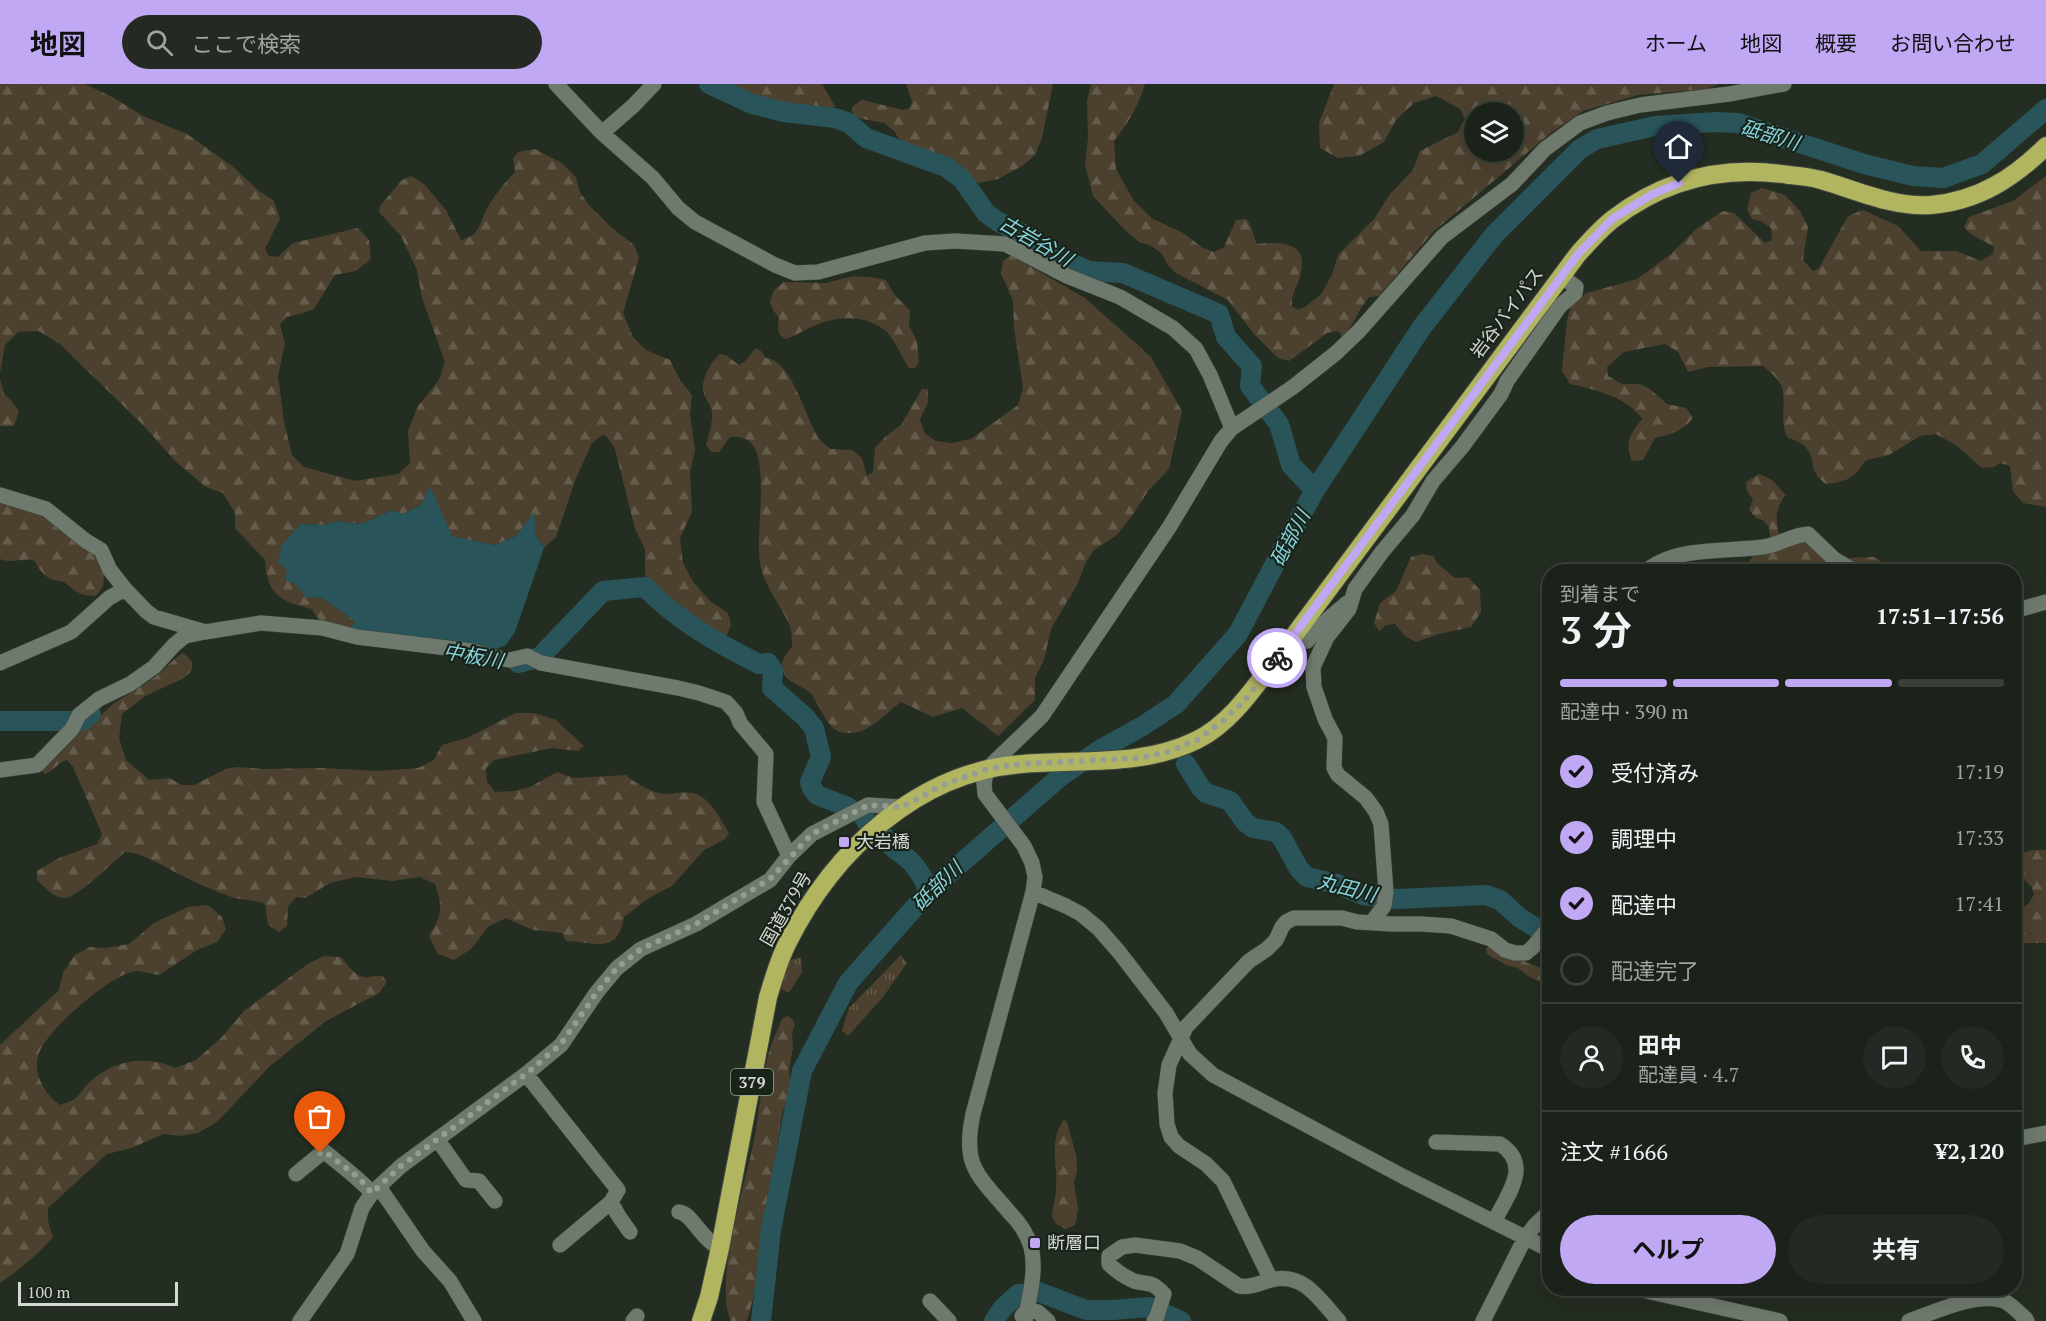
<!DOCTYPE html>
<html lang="ja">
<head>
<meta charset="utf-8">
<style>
	:root { --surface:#1b221a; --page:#242a23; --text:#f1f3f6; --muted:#a0a4a2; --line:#393f39; --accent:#c0a8f4 }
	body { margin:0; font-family:"PT Serif","Noto Sans JP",serif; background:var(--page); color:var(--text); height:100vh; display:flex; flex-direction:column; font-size:22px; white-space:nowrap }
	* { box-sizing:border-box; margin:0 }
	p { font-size:20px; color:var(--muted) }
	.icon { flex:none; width:33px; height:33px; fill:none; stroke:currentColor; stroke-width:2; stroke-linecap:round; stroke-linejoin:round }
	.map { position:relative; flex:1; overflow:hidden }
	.panel { position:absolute; left:1542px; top:480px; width:480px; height:732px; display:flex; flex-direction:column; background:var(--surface); border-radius:24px; box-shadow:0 6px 24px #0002,0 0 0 2px var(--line) }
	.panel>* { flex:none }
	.fabs { position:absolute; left:1464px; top:18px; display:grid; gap:12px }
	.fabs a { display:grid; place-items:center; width:60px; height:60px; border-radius:50%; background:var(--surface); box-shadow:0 6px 24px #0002,0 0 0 2px var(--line); font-size:30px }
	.scale { position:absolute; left:18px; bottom:15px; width:160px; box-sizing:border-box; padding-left:6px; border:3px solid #d4dad3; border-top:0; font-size:16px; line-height:21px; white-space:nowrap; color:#d4dad3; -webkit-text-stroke:4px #1a2319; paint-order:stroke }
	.pin { position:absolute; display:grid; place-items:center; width:51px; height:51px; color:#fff; margin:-62px -26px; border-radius:50% 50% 50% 0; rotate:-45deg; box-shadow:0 0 6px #0007 }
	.pin .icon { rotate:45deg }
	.courier { position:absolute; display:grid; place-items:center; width:60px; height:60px; margin:-30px; border:4px solid #c0a8f4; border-radius:50%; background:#fff; color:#222; box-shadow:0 2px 8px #0007 }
	.summary em { font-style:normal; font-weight:700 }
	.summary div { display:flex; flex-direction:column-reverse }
	.summary { display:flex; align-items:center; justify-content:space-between; height:102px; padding:0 18px }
	h1 { font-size:39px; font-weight:700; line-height:45px }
	.bar { display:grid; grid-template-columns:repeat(4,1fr); gap:9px 6px; align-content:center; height:72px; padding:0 18px }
	.bar i { height:8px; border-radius:4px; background:var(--line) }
	.bar .current { background:var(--accent) }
	.bar p { grid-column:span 4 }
	.line { display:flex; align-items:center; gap:15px; padding:0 18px; border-top:2px solid var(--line) }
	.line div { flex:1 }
	.round { display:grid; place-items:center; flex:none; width:63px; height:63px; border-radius:32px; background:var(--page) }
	ol { padding:0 18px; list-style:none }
	li { display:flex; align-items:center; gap:18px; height:66px }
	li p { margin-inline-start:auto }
	li .icon { padding:6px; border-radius:50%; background:var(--accent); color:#111; stroke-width:4 }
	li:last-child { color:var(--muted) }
	li i { width:33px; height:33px; border:3px solid var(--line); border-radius:50% }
	.action { display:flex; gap:12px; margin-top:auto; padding:12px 18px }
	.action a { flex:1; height:69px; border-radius:36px; background:var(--accent); color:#111; font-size:24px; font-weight:700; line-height:69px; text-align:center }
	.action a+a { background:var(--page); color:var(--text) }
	header { display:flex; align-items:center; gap:36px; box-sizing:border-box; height:84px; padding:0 30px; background:var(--accent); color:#111 }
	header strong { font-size:28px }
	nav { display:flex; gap:33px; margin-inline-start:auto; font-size:21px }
	.search { width:420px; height:54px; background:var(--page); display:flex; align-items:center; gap:15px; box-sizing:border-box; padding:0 21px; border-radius:33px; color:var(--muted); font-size:22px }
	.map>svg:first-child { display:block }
	.forest { fill:url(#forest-firs); fill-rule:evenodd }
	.park { fill:url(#park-tufts) }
	.water { fill:#29555a }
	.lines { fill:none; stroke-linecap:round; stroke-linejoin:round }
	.river { stroke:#29555a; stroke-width:20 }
	.minor-casing { stroke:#414840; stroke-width:16 }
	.highway-casing { stroke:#414840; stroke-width:20 }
	.minor { stroke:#6f7a6e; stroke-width:15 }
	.highway { stroke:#b2b560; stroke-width:18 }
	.done { stroke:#969d95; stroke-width:6; stroke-dasharray:0 10.8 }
	.route { stroke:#c0a8f4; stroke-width:8 }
	.poi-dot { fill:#c0a8f4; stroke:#1a2319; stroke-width:2 }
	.labels { text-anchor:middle; stroke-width:4.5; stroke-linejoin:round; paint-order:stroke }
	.shield { fill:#1a2319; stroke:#9ca39b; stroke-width:1.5 }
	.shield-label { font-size:16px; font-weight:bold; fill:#d4dad3 }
	.street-label { font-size:18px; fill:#d4dad3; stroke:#1a2319 }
	.poi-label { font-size:18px; fill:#d4dad3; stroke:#1a2319; text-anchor:start }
	.water-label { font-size:20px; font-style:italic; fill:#86d5de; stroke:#1a2319 }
</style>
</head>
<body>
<header>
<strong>地図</strong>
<div class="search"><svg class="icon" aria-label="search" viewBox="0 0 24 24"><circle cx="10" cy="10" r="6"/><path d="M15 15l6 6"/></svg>ここで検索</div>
<nav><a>ホーム</a><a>地図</a><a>概要</a><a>お問い合わせ</a></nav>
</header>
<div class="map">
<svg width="2046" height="1237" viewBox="0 0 2046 1237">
	<defs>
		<pattern id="forest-firs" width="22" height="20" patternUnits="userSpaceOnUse" patternTransform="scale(1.5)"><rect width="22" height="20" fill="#4c412e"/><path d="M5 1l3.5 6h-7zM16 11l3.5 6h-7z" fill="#655c4b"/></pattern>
		<pattern id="park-tufts" width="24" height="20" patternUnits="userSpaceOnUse" patternTransform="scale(1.5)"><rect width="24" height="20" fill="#4c412e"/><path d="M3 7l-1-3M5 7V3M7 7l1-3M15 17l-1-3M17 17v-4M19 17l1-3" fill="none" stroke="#655c4b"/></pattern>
	</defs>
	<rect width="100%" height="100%" fill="#242d22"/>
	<!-- forest -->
	<path class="forest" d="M0 0H85L112 13 145 33 187 50 232 82 258 106 274 117 280 135 265 164 269 172 278 173 293 159 358 144 369 156 371 175 356 187 335 191 314 225 299 230 286 233 280 241 285 259 278 292 284 338 292 371 304 383 355 397 398 390 410 379 408 347 418 322 439 296 445 278 422 214 417 186 401 152 379 128 380 122 402 96 411 92 424 100 446 126 461 156C482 151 479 137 489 121 496 109 505 98 515 88L513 74 518 68 535 65 562 79 576 93 580 108 588 120 612 144 634 161 639 174 623 229 633 253 646 266 670 276 680 296 692 311 690 330 695 367 690 388 692 428 680 454 683 479 694 499 710 517 728 529 731 541 726 553 720 555 677 529 656 511 645 490V465L635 445 615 365 607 353 603 351 592 359 576 394 556 453 544 464 536 452 534 429 516 452 494 461 452 452 422 420 403 430 393 426 361 440 336 437 325 441 301 440 287 485 305 513 322 514 355 537 348 546C331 543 319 540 312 525 280 517 267 511 265 476L235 444V429L223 409 206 403 175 377 144 342 60 260 39 247 18 248 5 261 0 289Z
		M718 0H822L835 22 831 26C793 24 752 20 718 0Z
		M906 0H1053L1042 54 1035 71 1022 82 998 95 979 99 965 92 948 79 903 61 894 47 884 39 857 34 852 28 853 22 862 16 903 26 910 24 912 17Z
		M1091 0H1145C1138 23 1128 39 1114 57L1116 85 1134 117 1153 135 1183 149 1203 164 1214 168 1224 163 1236 136 1246 135C1253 143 1252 150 1257 160 1286 157 1311 159 1299 196 1295 206 1291 212 1292 222L1298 226 1305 223 1321 210 1332 191 1338 171 1374 135 1390 110 1413 86 1420 67 1458 48 1465 35 1460 25 1436 12 1414 19 1396 36 1384 58 1359 72 1338 74 1320 64 1319 39 1334 0H1719L1706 5 1638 11 1583 27 1552 48 1433 148 1379 212 1369 213C1358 226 1354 241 1343 253L1338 247 1327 249 1289 277 1278 274 1254 250 1228 216 1176 189 1168 181 1161 169 1150 161 1139 158 1124 145 1093 112 1085 80 1088 54 1087 17ZM1474 28H1514V68H1474Z
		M2046 92V423L2023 419 2013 407 2010 382 2000 379 1994 383 1982 384 1957 362 1936 350 1920 352 1889 371 1866 376C1854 395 1848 397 1826 400 1807 386 1817 379 1808 366 1803 359 1794 356 1787 353 1779 336 1787 320 1782 304 1779 295 1770 288 1763 282L1708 283 1688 288 1678 268 1665 260 1624 268 1607 283 1608 292 1622 300H1640L1650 305 1667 320 1686 324 1693 333C1686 346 1669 351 1655 354L1643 376 1632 377C1624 357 1630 351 1642 335 1628 313 1593 305 1570 300L1562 287 1567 236 1572 219 1587 209 1637 195 1671 170 1696 145 1723 127 1734 129 1765 159 1772 156 1771 144 1761 137 1752 135 1747 126 1751 109 1762 104 1785 111 1800 127 1808 143 1803 176 1813 187 1819 184 1848 132 1863 126 1898 142 1921 167H1956L1981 177 1993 170 1994 163C1982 155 1973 154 1964 143L1969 133 2013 117Z
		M1011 171 1085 214 1151 273 1182 327 1169 385 1148 407 1134 429 1117 451 1094 466 1086 478 1078 499 1051 545 1044 576 1035 594V616L998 652 962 624 933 633 901 618C885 629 871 648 851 649 826 651 823 624 811 610 802 600 788 601 783 587 780 577 786 570 792 563 792 556 792 546 789 540 780 520 763 501 760 478 755 450 770 379 751 359 745 353 738 352 730 353L719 368H711L706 361C709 350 713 338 712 327 710 320 703 312 703 304 702 293 712 277 720 270L726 271 739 281 745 277 756 264 761 267 766 274C792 276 806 336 820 356 823 359 827 362 831 365L852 366 862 374 867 392 873 388 875 364 886 352 901 341 922 305H928V319L920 335 925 350 936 357 952 359 971 355 1018 321 1023 304 1014 243 1013 217 1001 189 1003 177Z
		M853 192 869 193 886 196 894 210 910 227 909 242 917 257 919 278 915 284H909C903 275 894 255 887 248 868 231 839 231 816 241 806 245 797 251 786 255 776 251 778 243 779 234L773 226 770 217 774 206 784 198 826 199Z
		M0 295 4 310 11 316 19 327 14 342H0Z
		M1759 390 1772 396 1786 411C1775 425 1776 431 1778 448L1786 454 1801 455 1848 474 1874 473 1890 483 1902 487 1919 482 1945 487H1747L1746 482 1754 471 1762 472 1771 466 1769 443 1763 436 1756 434 1749 426 1753 415 1747 407 1746 398Z
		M0 416 58 438 92 466 105 483 103 503 96 512C81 512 75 508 65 498 49 496 42 492 35 477 24 473 12 480 0 475Z
		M1422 470 1434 472 1437 479 1455 494 1468 493 1480 506 1481 528 1471 543 1439 550 1416 558 1405 552 1395 540 1386 541 1379 547 1374 539 1380 519 1396 507 1411 473Z
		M184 569 192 578V586L184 594 145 612 122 630 119 654 126 676 149 696 169 694 182 701H194L226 685 237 683 264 685 321 684 377 687 418 684 434 676 442 661 467 654 516 629H534L556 636 584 662 578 667 552 664 494 676 486 684 487 698 495 708 514 707 530 703 557 688 574 694 626 691C634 699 656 711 668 710 677 709 687 707 696 710 711 715 721 736 729 749L725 755 704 766 672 802 649 814 624 833C618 871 595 858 566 857L562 849 533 846 506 834 489 842 471 865 454 876 438 870 429 852C442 831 443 824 435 800L420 793 392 797 356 793 330 799 305 814 297 813 288 822 287 842 279 848 268 841 265 820C253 815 241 817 229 812 211 806 193 797 177 789 160 781 144 769 125 768 114 777 77 814 65 814 54 814 44 803 37 796V787L59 774 97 760 102 750 73 683 67 676C57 678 54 688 44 690L41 684 80 643 94 638 113 620 155 593 178 572Z
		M2032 766H2046V859H2015V824C2025 825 2030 819 2034 810L2031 802 2022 794H2015V771Z
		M208 821 222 833 226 845 217 858 197 866 159 891C152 890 143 887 136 887 112 889 47 946 39 969 32 988 44 1010 60 1021 82 1015 77 1009 92 996 115 976 147 971 175 984L196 976 222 953 244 927 305 882 323 872 341 873C346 879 355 892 363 893 369 894 376 891 383 892L387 898 379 909 326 937 270 982 217 1038 198 1049 180 1052 163 1050 132 1064 107 1070 48 1124V1137L53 1153C37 1172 20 1185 0 1199V961L59 906 63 889 75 871 90 863 106 864 129 860 154 839 188 823Z
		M1490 862 1503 869 1549 887V902L1528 892 1518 884 1506 881 1487 870 1486 864Z
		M788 932 792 935 795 940 792 949 793 963 789 986 791 1003 782 1030 753 1215 747 1237H731C713 1199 746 1099 754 1056 760 1026 761 994 770 965 773 955 778 945 782 935Z
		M1064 1035 1067 1038 1076 1071 1077 1087 1074 1098 1078 1125 1075 1141 1066 1145 1056 1140 1052 1133C1052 1123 1056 1114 1056 1104 1058 1077 1048 1059 1064 1035Z"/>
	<!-- park -->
	<path class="park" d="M901 871 907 879 883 913 848 952 842 947 849 924Z
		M801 873 802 888 789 909 781 905 789 876Z"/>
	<!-- water -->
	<path class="water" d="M430 402 452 452 495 461 516 452 534 428 536 452 544 464 515 548 506 561 496 565 472 560 348 546 355 537 322 514 305 513 298 502 285 496 287 486 278 478 282 461 301 440 325 441 336 437 361 440 393 426 403 430 422 420Z"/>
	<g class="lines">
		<!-- river -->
		<path class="river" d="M709 0 752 20 784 28 835 34 849 39 866 54 946 83 962 95 986 129 997 137 1033 155 1043 167 1089 187 1123 189 1219 230 1226 253 1252 282 1250 302 1279 340 1291 381 1315 406
			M518 579 540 573 603 507 645 503C678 537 717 559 759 580L768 579 773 586 772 604 805 633 814 644 821 673 810 698 812 704 817 711 848 723
			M0 637H82L91 630
			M1186 680 1201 704 1206 709 1230 717 1245 738 1253 744 1276 748 1282 754 1299 785 1307 793 1337 800 1363 811 1397 815 1486 811 1500 816 1520 834 1550 852
			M862 730 867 738
			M886 754C891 763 895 765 903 771 916 780 923 793 929 807
			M761 1237 771 1146 802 987 848 899 929 807 1061 692 1101 665 1141 643 1176 620 1238 550 1288 455 1315 406 1422 243 1494 151 1580 65 1597 55 1655 42 1716 38 1738 39 1864 80 1913 92 1943 94 1982 80 2046 25
			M994 1237 1002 1225 1018 1210 1039 1208 1086 1226H1113L1150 1223 1181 1237"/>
		<defs>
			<path id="minor" d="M556 0 602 49 653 94 678 124 695 138 775 181 795 189 818 188 925 159 955 157 1005 160 1067 192 1120 213 1173 244 1196 265 1210 291 1232 344
				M602 49 633 22 654 0
				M0 411 46 425 86 457 101 466 110 486 125 505 146 527 154 533 202 547
				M1645 488C1674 462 1727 468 1763 463 1779 461 1792 451 1808 450L1834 475 1856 488
				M2014 527 2046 518
				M1295 550 1307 557 1320 542 1347 519
				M0 579 71 548 109 514 125 505
				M0 686 37 681 72 645 79 631 99 615 130 600 154 583 174 561 185 552 205 548 261 539 322 544 357 553 472 567 493 573 510 576 527 572 541 579 678 604 699 609 726 618 736 629 740 639 766 670 764 718 789 772
				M1033 808 1066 822 1081 830 1099 845 1119 868 1166 929 1190 970 1213 991 1404 1093 1550 1166
				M1372 838 1384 822 1386 808 1381 740 1376 728 1366 714 1338 691 1334 684 1335 654 1325 635 1314 603 1313 583 1327 553 1349 525 1355 505 1382 468 1413 431 1433 397 1462 363 1501 310 1507 297 1560 222 1575 209 1576 203 1561 192
				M526 990 618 1106 611 1118 560 1161
				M437 1055 466 1096 479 1097 495 1117
				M2014 1057 2020 1054 2046 1049
				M1436 1058 1500 1060C1533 1081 1507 1111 1494 1138
				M296 1090 324 1067C340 1081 358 1093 372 1109
				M379 1103 423 1167 450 1197 474 1237
				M611 1118 618 1131 630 1148
				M679 1128C692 1129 701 1156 720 1164
				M1271 1196 1223 1097 1206 1080 1179 1062 1171 1053 1167 1040 1165 1009 1169 981 1186 943 1249 877 1267 865 1276 856 1282 843 1286 838 1294 834H1342L1357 838 1392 840H1421L1451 842 1491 855 1505 866 1515 869H1526L1533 863 1550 842
				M1633 1204 1780 1237
				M930 1217 949 1237
				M1022 1232 1027 1226 1038 1228 1048 1237
				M300 1237 347 1170 362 1124 372 1109 401 1082 526 990 561 961 597 908 617 884 641 865 696 840 770 796 789 772 812 750 868 721 902 723
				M633 1237 637 1232
				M1025 1237C1029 1214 1037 1186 1031 1163 1027 1149 1019 1138 1009 1128 977 1090 962 1082 973 1030L1033 808 1035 793 1032 779 1024 762 985 710 984 699 987 685 1042 632 1170 442 1221 357 1232 344 1293 303 1336 269 1359 247 1442 153 1512 100 1545 65 1580 39 1607 29 1640 21 1729 10 1784 0
				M1154 1237 1157 1232 1164 1210C1149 1195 1150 1202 1134 1197 1125 1193 1116 1187 1109 1180V1172L1122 1163 1135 1161 1180 1167 1197 1174 1239 1202C1251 1204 1259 1199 1271 1196 1304 1188 1319 1215 1339 1237
				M1483 1237 1525 1154 1535 1141 1550 1127
				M1909 1237C1935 1228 1980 1206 2006 1218 2013 1222 2019 1229 2025 1234L2027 1237"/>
			<path id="highway" d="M701 1237 709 1213 720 1164 768 913C774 894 779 875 788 858 833 768 918 687 1023 680 1082 675 1142 683 1197 656 1233 638 1257 599 1281 569L1578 170C1589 158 1600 145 1613 135 1666 94 1724 81 1789 91 1799 92 1810 93 1821 96 1856 106 1894 124 1931 121 1978 117 2014 94 2046 62"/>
		</defs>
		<!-- minor casing -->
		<use href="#minor" class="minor-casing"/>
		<!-- highway casing -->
		<use href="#highway" class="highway-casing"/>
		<!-- minor -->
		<use href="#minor" class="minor"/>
		<!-- highway -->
		<use href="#highway" class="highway"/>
	</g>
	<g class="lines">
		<!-- done -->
		<path class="done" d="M320 1069 324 1067 358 1093 372 1109 401 1082 526 990 561 960 597 908 617 884 641 865 696 840 770 795 812 750 868 721 902 723 943 701 987 685 1020 680 1139 674 1168 668 1199 655 1224 636 1245 616 1277 574"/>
		<!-- route -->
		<path class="route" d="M1277 574 1578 170 1612 135 1651 111 1679 99"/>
	</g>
	<!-- markers -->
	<g class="poi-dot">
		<rect x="838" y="752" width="12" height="12" rx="3"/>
		<rect x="1029" y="1153" width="12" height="12" rx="3"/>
	</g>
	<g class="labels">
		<!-- shield labels -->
		<rect class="shield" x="731" y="985" width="42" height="26" rx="4.5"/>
		<g class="shield-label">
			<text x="752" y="1004">379</text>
		</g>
		<!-- street labels -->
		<g class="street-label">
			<text transform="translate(1507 229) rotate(-53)" y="6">岩谷バイパス</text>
			<text transform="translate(786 825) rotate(-60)" y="6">国道379号</text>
		</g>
		<!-- poi labels -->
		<g class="poi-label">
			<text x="856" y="764">大岩橋</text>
			<text x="1047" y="1165">断層口</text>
		</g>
		<!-- water labels -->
		<g class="water-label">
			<text transform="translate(1770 51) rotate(17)" y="7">砥部川</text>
			<text transform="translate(1036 157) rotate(30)" y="7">古岩谷川</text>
			<text transform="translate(1290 454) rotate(-62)" y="7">砥部川</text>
			<text transform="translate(473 572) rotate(10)" y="7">中板川</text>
			<text transform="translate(937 802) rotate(-44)" y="7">砥部川</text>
			<text transform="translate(1347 804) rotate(14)" y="7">丸田川</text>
		</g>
	</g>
</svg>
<div class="fabs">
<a><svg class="icon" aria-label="layers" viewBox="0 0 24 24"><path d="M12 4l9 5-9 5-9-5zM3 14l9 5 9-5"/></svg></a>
</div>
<div class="scale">100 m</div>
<div class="pin" style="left:320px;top:1069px;background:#ea580c"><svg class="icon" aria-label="bag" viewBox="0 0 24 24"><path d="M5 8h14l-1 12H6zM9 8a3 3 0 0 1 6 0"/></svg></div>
<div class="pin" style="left:1679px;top:99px;background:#1f2937"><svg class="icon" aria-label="home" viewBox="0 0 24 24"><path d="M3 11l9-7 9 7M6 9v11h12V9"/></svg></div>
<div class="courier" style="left:1277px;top:574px"><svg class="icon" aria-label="bike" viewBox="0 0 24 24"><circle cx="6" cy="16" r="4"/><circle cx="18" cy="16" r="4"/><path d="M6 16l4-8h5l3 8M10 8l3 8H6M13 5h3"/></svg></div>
<section class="panel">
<div class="summary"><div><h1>3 分</h1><p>到着まで</p></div><em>17:51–17:56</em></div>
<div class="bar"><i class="current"></i><i class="current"></i><i class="current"></i><i></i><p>配達中 · 390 m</p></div>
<ol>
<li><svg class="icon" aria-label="check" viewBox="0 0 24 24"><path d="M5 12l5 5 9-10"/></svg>受付済み<p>17:19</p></li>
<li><svg class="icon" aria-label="check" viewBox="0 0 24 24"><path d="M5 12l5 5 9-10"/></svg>調理中<p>17:33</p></li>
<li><svg class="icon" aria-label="check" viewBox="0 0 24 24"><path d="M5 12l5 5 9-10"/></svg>配達中<p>17:41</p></li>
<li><i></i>配達完了</li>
</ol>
<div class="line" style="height:108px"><a class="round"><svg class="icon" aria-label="person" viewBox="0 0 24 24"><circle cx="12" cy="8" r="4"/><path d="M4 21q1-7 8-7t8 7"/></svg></a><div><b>田中</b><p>配達員 · 4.7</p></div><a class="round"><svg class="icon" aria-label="chat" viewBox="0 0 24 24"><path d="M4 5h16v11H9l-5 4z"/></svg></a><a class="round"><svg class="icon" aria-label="phone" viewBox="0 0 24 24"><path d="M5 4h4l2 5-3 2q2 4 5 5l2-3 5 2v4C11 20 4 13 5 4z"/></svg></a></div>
<div class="line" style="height:78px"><div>注文 #1666</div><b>¥2,120</b></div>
<div class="action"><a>ヘルプ</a><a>共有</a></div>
</section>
</div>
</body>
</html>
